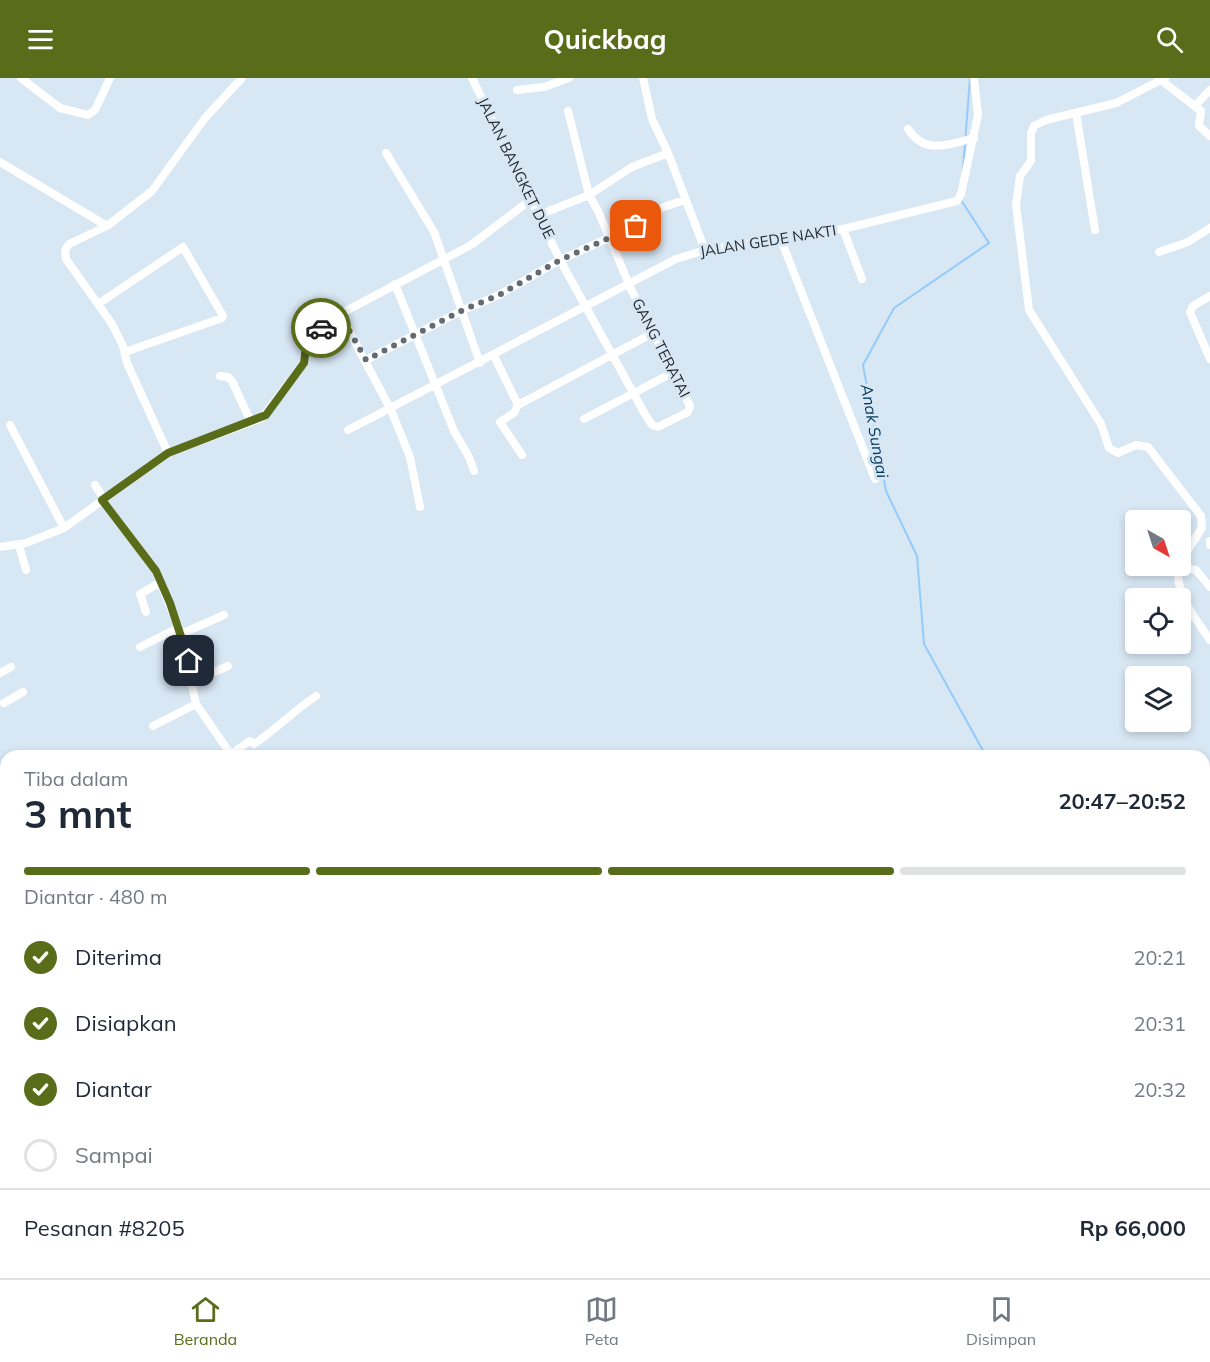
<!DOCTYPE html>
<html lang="id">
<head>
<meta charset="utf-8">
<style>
	:root { --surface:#fff; --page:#f6f6f7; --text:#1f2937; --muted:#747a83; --line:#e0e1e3; --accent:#596c19 }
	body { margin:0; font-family:Mulish,sans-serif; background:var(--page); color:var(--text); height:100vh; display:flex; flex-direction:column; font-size:22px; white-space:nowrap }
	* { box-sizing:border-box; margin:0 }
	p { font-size:20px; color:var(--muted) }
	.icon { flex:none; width:33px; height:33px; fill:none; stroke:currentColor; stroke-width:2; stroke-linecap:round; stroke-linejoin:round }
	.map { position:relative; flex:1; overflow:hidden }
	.drawer { position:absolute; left:0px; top:672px; width:1210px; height:528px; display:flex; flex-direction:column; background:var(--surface); border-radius:18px 18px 0 0; box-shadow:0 3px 9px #0003 }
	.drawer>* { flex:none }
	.needle { width:39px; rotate:141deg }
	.fabs { position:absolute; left:1125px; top:432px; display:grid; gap:12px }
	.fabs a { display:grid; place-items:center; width:66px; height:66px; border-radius:6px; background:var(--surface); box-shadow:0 3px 9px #0003; font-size:30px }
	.pin { position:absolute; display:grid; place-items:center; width:51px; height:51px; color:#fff; margin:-26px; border-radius:12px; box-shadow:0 3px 9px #0006 }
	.courier { position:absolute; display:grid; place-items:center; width:60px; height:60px; margin:-30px; border:4px solid #596c19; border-radius:50%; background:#fff; color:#222; box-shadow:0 2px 8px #0007 }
	.head em { font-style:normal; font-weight:700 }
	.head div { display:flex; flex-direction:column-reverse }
	.head { display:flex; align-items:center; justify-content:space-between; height:102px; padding:0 24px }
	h1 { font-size:39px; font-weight:700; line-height:45px }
	.bar { display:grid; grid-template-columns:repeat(4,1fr); gap:9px 6px; align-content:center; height:72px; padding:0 24px }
	.bar i { height:8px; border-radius:4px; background:var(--line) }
	.bar .active { background:var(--accent) }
	.bar p { grid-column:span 4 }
	.line { display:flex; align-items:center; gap:15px; padding:0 24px; border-top:2px solid var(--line) }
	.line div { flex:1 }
	ol { padding:0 24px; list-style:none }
	li { display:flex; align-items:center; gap:18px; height:66px }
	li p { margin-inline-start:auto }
	li .icon { padding:6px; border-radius:50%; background:var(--accent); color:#fff; stroke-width:4 }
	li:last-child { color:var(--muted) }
	li i { width:33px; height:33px; border:3px solid var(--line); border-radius:50% }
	header { display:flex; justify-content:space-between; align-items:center; height:78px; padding:0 24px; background:var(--accent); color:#fff; font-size:27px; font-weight:700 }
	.tab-bar { display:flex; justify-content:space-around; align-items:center; height:84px; border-top:2px solid var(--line); background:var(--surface); font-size:16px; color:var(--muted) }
	.tab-bar a { display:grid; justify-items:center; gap:3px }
	.tab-bar .active { color:var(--accent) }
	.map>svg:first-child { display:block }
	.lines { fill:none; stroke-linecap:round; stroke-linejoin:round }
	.stream { stroke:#94cbfb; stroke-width:2 }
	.minor { stroke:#fff; stroke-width:8 }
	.done { stroke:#636c73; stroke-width:6; stroke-dasharray:0 10.8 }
	.route { stroke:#596c19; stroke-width:8 }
	.labels { text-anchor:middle; stroke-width:6; stroke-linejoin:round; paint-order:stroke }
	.street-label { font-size:15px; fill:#24292e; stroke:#d8e7f4 }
	.water-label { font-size:16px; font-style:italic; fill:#00375d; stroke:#d8e7f4 }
</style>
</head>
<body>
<header><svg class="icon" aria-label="menu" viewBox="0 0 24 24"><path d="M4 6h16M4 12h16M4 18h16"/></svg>Quickbag<svg class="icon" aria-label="search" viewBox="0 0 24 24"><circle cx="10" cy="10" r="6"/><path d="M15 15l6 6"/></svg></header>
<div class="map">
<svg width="1210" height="1200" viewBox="0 0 1210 1200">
	<rect width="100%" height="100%" fill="#d8e7f4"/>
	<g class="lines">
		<!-- stream -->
		<path class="stream" d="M963 91 970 0
			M961 122 989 165 894 230 863 287 886 413 917 478 924 566 986 678"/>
		<!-- minor -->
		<path class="minor" d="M21 0 60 30 88 37 95 32 110 0
			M472 0 560 182 646 338 652 347 658 349 688 334 690 328 631 211 598 133 589 117 568 33
			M643 0 652 41 668 75 705 172
			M1165 0 1116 25 1046 42 1034 48 1031 55V83L1020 98 1016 127 1029 232 1101 346 1109 370 1118 375 1136 367 1148 369 1201 438 1202 450 1180 484
			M1161 2 1201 33 1199 48 1210 58
			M517 12 544 9 569 0
			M1195 28 1210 12
			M1076 35 1095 152
			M908 51C925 77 947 67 974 60
			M386 75 434 154 480 285
			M0 84 107 148
			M539 137 589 117 632 89 668 75
			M843 151 862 201
			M781 162 875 401
			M1159 174 1188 164 1210 150
			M395 206 454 353 469 379 474 393
			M1210 218 1193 228 1190 234 1210 281
			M98 226 183 169 223 238 222 240 125 274
			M340 236 391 332 410 379 420 429
			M494 278 518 327
			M366 282 463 232 499 217 560 182 635 148 638 138 684 122
			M220 298 228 299 232 303 251 344
			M518 327 653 255
			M518 327 514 335 500 344 522 377
			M584 341 674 294
			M10 347 64 450
			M348 352 676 181 705 172 843 151 957 123 961 116 978 37 974 0
			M168 375 127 285 123 268 112 246 66 181 65 172 69 166 107 148 152 113 205 40 242 0
			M95 407 104 421
			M102 422 156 493 181 556 196 626 232 678
			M1210 463V467
			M19 467 26 492
			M0 469 26 465 64 450 168 375 262 340 304 285 306 268 311 259 340 236 471 167 533 120
			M1179 488C1173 514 1196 541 1210 562
			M1179 489 1196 492 1210 509
			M146 534 140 516 161 504
			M181 556 224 537
			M140 569 178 550
			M0 595 11 589
			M192 604 228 588
			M4 625 23 614
			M153 648 196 626
			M231 676 250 663 254 666C277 651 293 633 316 618
			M0 848 6 855
			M6 862V869
			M428 1194 433 1200
			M573 1194 574 1200
			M260 1200V1194"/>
	</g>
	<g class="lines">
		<!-- done -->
		<path class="done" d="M321 250 340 236 366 282 463 232 499 217 560 182 636 148"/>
		<!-- route -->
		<path class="route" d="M189 583 170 525 156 493 102 422 168 375 266 337 304 285 306 268 321 250"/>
	</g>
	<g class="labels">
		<!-- street labels -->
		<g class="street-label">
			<text transform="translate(516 90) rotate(64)" y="5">JALAN BANGKET DUE</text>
			<text transform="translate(768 163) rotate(-9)" y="5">JALAN GEDE NAKTI</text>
			<text transform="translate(661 270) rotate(63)" y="5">GANG TERATAI</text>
		</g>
		<!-- water labels -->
		<g class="water-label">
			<text transform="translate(875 353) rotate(80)" y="6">Anak Sungai</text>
		</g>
	</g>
</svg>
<div class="fabs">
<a><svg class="needle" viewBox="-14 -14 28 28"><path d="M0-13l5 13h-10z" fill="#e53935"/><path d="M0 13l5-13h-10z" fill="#747a83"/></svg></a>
<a><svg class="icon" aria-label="locate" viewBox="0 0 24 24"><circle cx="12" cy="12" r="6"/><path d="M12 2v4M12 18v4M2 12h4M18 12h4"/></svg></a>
<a><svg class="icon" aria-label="layers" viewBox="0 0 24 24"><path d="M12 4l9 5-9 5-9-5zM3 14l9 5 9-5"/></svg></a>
</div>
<div class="pin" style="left:636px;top:148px;background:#ea580c"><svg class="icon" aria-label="bag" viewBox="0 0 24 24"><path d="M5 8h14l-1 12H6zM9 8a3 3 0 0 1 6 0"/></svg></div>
<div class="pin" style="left:189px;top:583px;background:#1f2937"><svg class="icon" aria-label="home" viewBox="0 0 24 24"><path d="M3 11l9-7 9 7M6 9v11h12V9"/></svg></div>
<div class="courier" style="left:321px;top:250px"><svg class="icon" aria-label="car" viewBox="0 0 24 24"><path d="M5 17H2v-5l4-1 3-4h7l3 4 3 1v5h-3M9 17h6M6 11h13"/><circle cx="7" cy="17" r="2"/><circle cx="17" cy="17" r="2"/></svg></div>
<section class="drawer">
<div class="head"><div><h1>3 mnt</h1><p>Tiba dalam</p></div><em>20:47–20:52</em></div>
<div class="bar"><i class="active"></i><i class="active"></i><i class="active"></i><i></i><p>Diantar · 480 m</p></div>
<ol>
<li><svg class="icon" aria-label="check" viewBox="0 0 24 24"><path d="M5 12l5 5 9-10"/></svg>Diterima<p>20:21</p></li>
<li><svg class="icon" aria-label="check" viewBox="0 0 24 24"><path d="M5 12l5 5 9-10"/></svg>Disiapkan<p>20:31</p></li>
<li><svg class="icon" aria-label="check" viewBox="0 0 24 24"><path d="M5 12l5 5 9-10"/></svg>Diantar<p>20:32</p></li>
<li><i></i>Sampai</li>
</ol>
<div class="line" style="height:78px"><div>Pesanan #8205</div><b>Rp 66,000</b></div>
</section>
</div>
<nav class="tab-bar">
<a class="active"><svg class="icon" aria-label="home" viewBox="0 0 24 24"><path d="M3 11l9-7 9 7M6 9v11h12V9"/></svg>Beranda</a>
<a><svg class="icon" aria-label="map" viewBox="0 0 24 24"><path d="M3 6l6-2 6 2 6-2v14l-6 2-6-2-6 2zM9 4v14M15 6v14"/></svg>Peta</a>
<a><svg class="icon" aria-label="saved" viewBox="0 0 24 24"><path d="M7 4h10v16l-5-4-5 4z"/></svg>Disimpan</a>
</nav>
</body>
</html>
